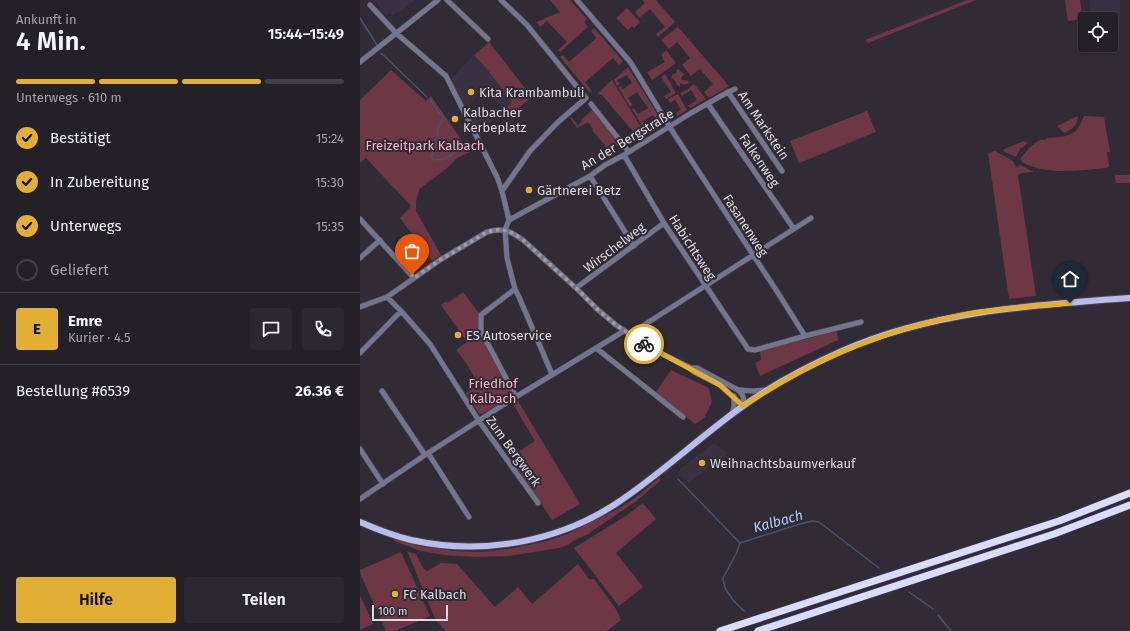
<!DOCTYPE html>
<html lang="de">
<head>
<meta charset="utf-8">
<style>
	:root { --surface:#242028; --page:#2c2830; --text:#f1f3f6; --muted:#a3a3a8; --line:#413e45; --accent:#e2af34 }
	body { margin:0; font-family:"Fira Sans",sans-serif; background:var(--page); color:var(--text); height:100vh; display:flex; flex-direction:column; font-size:15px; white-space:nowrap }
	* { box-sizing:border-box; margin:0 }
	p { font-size:13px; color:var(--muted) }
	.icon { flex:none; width:22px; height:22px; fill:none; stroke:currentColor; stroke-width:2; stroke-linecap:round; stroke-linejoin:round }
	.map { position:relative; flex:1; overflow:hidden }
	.details { display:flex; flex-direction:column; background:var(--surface); width:360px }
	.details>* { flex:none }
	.controls { position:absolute; left:718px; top:12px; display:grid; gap:8px }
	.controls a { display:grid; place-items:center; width:40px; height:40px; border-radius:4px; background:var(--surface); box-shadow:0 1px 3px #0004,0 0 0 1px var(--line); font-size:20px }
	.scale { position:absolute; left:12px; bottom:10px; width:76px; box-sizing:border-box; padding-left:4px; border:2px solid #dddae1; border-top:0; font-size:11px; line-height:14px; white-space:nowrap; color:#dddae1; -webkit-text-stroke:3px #302b35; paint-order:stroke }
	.pin { position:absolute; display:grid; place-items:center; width:34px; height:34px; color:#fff; margin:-41px -17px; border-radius:50% 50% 50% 0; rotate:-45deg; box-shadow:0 0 4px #0007 }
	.pin .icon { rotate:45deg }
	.courier { position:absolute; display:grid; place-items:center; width:40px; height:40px; margin:-20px; border:3px solid #e2af34; border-radius:50%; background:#fff; color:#222; box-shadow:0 1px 5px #0007 }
	.headline em { font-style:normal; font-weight:600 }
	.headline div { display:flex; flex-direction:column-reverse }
	.headline { display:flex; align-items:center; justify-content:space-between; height:68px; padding:0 16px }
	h1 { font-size:26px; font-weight:600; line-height:30px }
	.bar { display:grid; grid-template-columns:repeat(4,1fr); gap:6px 4px; align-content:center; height:48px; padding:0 16px }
	.bar i { height:5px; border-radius:3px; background:var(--line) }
	.bar .on { background:var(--accent) }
	.bar p { grid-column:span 4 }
	.line { display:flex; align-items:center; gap:10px; padding:0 16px; border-top:1px solid var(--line) }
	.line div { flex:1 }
	.round { display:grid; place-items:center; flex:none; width:42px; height:42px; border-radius:4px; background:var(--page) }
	ol { padding:0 16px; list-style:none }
	li { display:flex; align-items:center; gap:12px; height:44px }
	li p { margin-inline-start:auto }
	li .icon { padding:4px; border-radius:50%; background:var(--accent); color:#111; stroke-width:4 }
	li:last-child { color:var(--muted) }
	li i { width:22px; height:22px; border:2px solid var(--line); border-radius:50% }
	.button { display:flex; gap:8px; margin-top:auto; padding:8px 16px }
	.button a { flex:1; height:46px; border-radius:4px; background:var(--accent); color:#111; font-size:16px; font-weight:600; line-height:46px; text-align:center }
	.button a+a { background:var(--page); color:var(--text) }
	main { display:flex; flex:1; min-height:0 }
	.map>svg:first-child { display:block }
	.built { fill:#393141; fill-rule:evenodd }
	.green { fill:#6d3746 }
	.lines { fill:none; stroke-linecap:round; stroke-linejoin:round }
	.stream { stroke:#445469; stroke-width:1.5 }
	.minor-casing { stroke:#4c4751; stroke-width:6 }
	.major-casing { stroke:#4c4751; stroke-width:8 }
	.highway-casing { stroke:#4c4751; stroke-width:8 }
	.minor { stroke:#73758c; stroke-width:5 }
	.major { stroke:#b9bded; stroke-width:6 }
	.highway { stroke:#d9dcff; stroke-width:7 }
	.done { stroke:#a09da5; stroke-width:4; stroke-dasharray:0 7.2 }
	.route { stroke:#e2af34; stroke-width:5 }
	.poi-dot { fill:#e2af34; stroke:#302b35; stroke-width:1.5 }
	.labels { text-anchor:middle; stroke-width:4; stroke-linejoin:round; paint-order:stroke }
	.poi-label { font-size:13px; fill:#dddae1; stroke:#302b35; text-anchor:start }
	.street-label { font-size:13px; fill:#dddae1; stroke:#302b35 }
	.park-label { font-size:13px; fill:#fab2c4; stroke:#302b35 }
	.water-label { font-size:14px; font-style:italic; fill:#aecef5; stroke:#302b35 }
</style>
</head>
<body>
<main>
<section class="details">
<div class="headline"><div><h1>4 Min.</h1><p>Ankunft in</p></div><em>15:44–15:49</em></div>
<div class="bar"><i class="on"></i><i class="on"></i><i class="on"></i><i></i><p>Unterwegs · 610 m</p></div>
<ol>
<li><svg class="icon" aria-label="check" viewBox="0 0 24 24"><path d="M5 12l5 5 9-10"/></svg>Bestätigt<p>15:24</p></li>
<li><svg class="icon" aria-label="check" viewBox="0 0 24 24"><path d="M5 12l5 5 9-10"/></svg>In Zubereitung<p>15:30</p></li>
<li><svg class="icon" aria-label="check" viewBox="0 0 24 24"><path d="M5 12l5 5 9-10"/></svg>Unterwegs<p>15:35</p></li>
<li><i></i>Geliefert</li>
</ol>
<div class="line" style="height:72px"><b class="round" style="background:var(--accent);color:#111">E</b><div><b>Emre</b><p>Kurier · 4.5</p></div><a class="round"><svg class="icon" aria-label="chat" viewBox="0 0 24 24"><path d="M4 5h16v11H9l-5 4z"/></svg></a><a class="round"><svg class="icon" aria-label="phone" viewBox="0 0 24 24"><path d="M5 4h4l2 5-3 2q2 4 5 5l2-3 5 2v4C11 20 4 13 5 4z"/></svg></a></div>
<div class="line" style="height:52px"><div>Bestellung #6539</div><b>26.36 €</b></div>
<div class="button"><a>Hilfe</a><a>Teilen</a></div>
</section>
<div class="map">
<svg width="770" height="631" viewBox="0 0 770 631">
	<rect width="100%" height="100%" fill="#302b35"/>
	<!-- built -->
	<path class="built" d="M14 0H55L39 13 38 11 32 16 30 13 26 16Z
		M729 0H760V25H751V19H731Z
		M114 55 126 68 152 102 124 128 114 127 90 80ZM127 91 141 107 132 115 129 113 126 116 123 113 118 117 109 107 112 103 111 102 120 93 123 95Z
		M354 443 368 454 328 483 316 472Z"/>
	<!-- green -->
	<path class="green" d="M190 0H210L227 19 224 22 228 27 200 52 198 50 207 42 187 21 180 27 176 22 200 12Z
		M282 0H296L315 22 298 37 296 34 305 27 290 9 279 18 275 12 285 3Z
		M607 0H616L508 43 505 40Z
		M705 0H720L723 19 708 21Z
		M267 8 280 22 274 28 272 26 268 30 256 18Z
		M318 27 369 86 349 98 344 92 353 84 340 69 331 76 322 65 330 58 317 42 309 49 301 40Z
		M234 28 263 61 259 65 253 58 225 82 232 91 230 93 200 57 203 55 209 62 233 41 236 38 231 31Z
		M129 42 172 97 151 114 145 109 152 102 126 68 114 55Z
		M306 50 316 63 292 80 287 72 305 62 301 55Z
		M268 67 304 125 289 134V130L299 123 293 115 283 121 284 123 282 126 272 109 274 108 278 114 288 108 277 92 268 98 273 105 270 107 258 87 261 86 263 89 272 83 267 75 257 80 260 84 257 86 254 80Z
		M318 69 324 74 321 78 322 80 329 81 328 84H325V85L320 83V87L316 84V82L311 77 313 74H314L316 73 317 70Z
		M31 70 66 101 71 96 110 152 97 158 86 169 63 186 59 190 56 202V211L81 255 72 261 40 218 51 206 6 158 0 163V100Z
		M305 74 316 93 306 99 304 96 311 92 301 77Z
		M252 80 286 135 271 144 268 142 276 135 242 95H241L238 93Z
		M334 84 346 99 330 108 328 106 337 100 331 90 322 96 320 93 327 90Z
		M318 94 327 110 317 116 316 113 321 109 315 100 310 103 308 99Z
		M232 110 259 144 249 151 232 130 233 129 228 122 217 128 210 118 211 117 218 125 222 121 221 120Z
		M507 111 516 132 439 163 430 141Z
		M718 116C717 126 713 129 704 133L697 126Z
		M724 116 744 117 750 152H747L749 166 747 168C719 170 688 176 662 162L661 158C667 150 673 143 682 139V140L687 139V138C698 137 711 138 718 128 721 124 722 120 724 116Z
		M664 141 668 143 660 149 656 157 643 151 644 149Z
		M635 151 653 161 657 168 660 165 674 172 662 173 658 175 676 296 649 299 628 153Z
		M755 175H770V183H756Z
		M103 292 119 313V332L150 392 148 399 122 414H119L106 393 119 385 106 363 96 350 107 342 81 305 85 302H89Z
		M477 331 478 340 400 376 395 363 401 360 400 351Z
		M311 370 349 388 352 402 344 418 335 424 296 392Z
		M158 401 220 504 192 520 150 457 175 441 153 404Z
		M299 478 301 480 275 502 228 534 213 541 208 545 199 548 149 556 114 557 85 555 61 551 34 541V539L60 546 94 551 121 552 154 548 187 541 207 534 258 509 275 498Z
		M283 503 296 519 256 553 283 587 259 606 214 548 267 515Z
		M47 551 56 554 63 568 67 571 81 563 97 564 135 607 158 587 172 604 218 564 229 579H234L256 609 261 620 247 631H86L76 621Z
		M41 552 70 616 35 631H26L0 573V570Z
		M0 595 13 624 0 630Z"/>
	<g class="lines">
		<!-- stream -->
		<path class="stream" d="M0 18 17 45
			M21 53 67 97
			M70 99C73 107 80 111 83 119L78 128 77 140 72 155V158L75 160C88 160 92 153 103 147L106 148 108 151
			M318 479 380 543 440 524 452 521 459 522 519 568
			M380 543 376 554 363 578 365 588 373 600 384 611
			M549 592 573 609
			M578 615 591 631"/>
		<defs>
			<path id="minor" d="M87 0 128 39
				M141 0 167 25 226 98 197 123 170 151 142 191
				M217 0 271 63 309 126 418 293 445 336
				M10 5 36 33 86 76 137 177 142 191 149 220 145 230 147 258 155 289 159 297 192 374
				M0 62 78 0
				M368 92 422 171
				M231 104 269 152
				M348 104 434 229
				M264 155 304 223 388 349 395 350 445 336 501 322
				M230 176 274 246
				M0 219 54 278
				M149 220 230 176 245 165 264 155 331 113 368 92 375 89
				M0 258 20 240
				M216 288 304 223
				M155 289 121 315V331L156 397
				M27 297 41 311 70 344 119 421 178 503
				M0 307 27 297 80 260 127 232C143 227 150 231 163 240L216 288 237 309 256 325 294 350 329 367 334 372 360 385 383 406
				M270 334 451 218
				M236 348 323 417
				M0 353 41 311
				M330 368H337L378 390C384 395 384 398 383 406
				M379 390 392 391 407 390
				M22 391 65 455
				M372 414 374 407V396
				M0 449 23 484
				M68 453 109 517
				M0 499 65 455 154 398 264 331"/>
			<path id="major" d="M0 522C16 529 34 536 51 540 123 556 200 542 260 501 303 472 341 436 383 406 414 384 448 366 482 351 572 311 673 305 770 298"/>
			<path id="highway" d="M360 631 699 521 770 493
				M398 631 694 534 770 505"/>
		</defs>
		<!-- minor casing -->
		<use href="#minor" class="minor-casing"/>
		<!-- major casing -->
		<use href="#major" class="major-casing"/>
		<!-- highway casing -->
		<use href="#highway" class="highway-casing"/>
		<!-- minor -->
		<use href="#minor" class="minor"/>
		<!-- major -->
		<use href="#major" class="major"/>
		<!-- highway -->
		<use href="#highway" class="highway"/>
	</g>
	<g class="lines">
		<!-- done -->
		<path class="done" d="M52 275 54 278 80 260 127 232C143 227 150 231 163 240L216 288 237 309 256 325 284 344"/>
		<!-- route -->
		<path class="route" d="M284 344 360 385 383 406C452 359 525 329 607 314 641 308 676 306 710 303"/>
	</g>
	<!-- markers -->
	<g class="poi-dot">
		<circle cx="111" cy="92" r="4"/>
		<circle cx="95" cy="119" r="4"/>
		<circle cx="169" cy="190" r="4"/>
		<circle cx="98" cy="335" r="4"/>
		<circle cx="342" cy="463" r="4"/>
		<circle cx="35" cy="594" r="4"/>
	</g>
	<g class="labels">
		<!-- poi labels -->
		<g class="poi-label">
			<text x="119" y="97">Kita Krambambuli</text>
			<text x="103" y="117">Kalbacher<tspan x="103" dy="15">Kerbeplatz</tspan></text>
			<text x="177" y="195">Gärtnerei Betz</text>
			<text x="106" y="340">ES Autoservice</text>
			<text x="350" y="468">Weihnachtsbaumverkauf</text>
			<text x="43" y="599">FC Kalbach</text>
		</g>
		<!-- street labels -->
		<g class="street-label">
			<text transform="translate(404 125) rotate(56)" y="5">Am Markstein</text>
			<text transform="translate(267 139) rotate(-31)" y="5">An der Bergstraße</text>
			<text transform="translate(400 160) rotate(56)" y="5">Falkenweg</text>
			<text transform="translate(386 225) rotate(57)" y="5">Fasanenweg</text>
			<text transform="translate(254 247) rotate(-37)" y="5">Wirschelweg</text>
			<text transform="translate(333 247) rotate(57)" y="5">Habichtsweg</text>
			<text transform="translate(154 451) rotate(54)" y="5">Zum Bergwerk</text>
		</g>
		<!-- park labels -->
		<g class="park-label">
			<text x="65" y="150">Freizeitpark Kalbach</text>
			<text x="133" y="388">Friedhof<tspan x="133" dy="15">Kalbach</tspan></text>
		</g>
		<!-- water labels -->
		<g class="water-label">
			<text transform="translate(418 521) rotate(-15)" y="5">Kalbach</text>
		</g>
	</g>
</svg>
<div class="controls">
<a><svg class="icon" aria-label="locate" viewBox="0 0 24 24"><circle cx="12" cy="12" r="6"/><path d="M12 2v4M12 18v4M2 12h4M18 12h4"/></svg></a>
</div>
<div class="scale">100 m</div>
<div class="pin" style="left:52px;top:275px;background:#ea580c"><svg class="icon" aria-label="bag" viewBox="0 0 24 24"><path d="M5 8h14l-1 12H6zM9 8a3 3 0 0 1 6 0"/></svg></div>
<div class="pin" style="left:710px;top:303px;background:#1f2937"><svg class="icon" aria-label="home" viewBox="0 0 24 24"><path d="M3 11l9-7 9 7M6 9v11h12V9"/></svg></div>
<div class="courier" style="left:284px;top:344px"><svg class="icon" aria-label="bike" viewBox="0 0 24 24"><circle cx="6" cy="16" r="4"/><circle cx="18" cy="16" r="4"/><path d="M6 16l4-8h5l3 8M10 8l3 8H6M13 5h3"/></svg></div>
</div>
</main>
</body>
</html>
